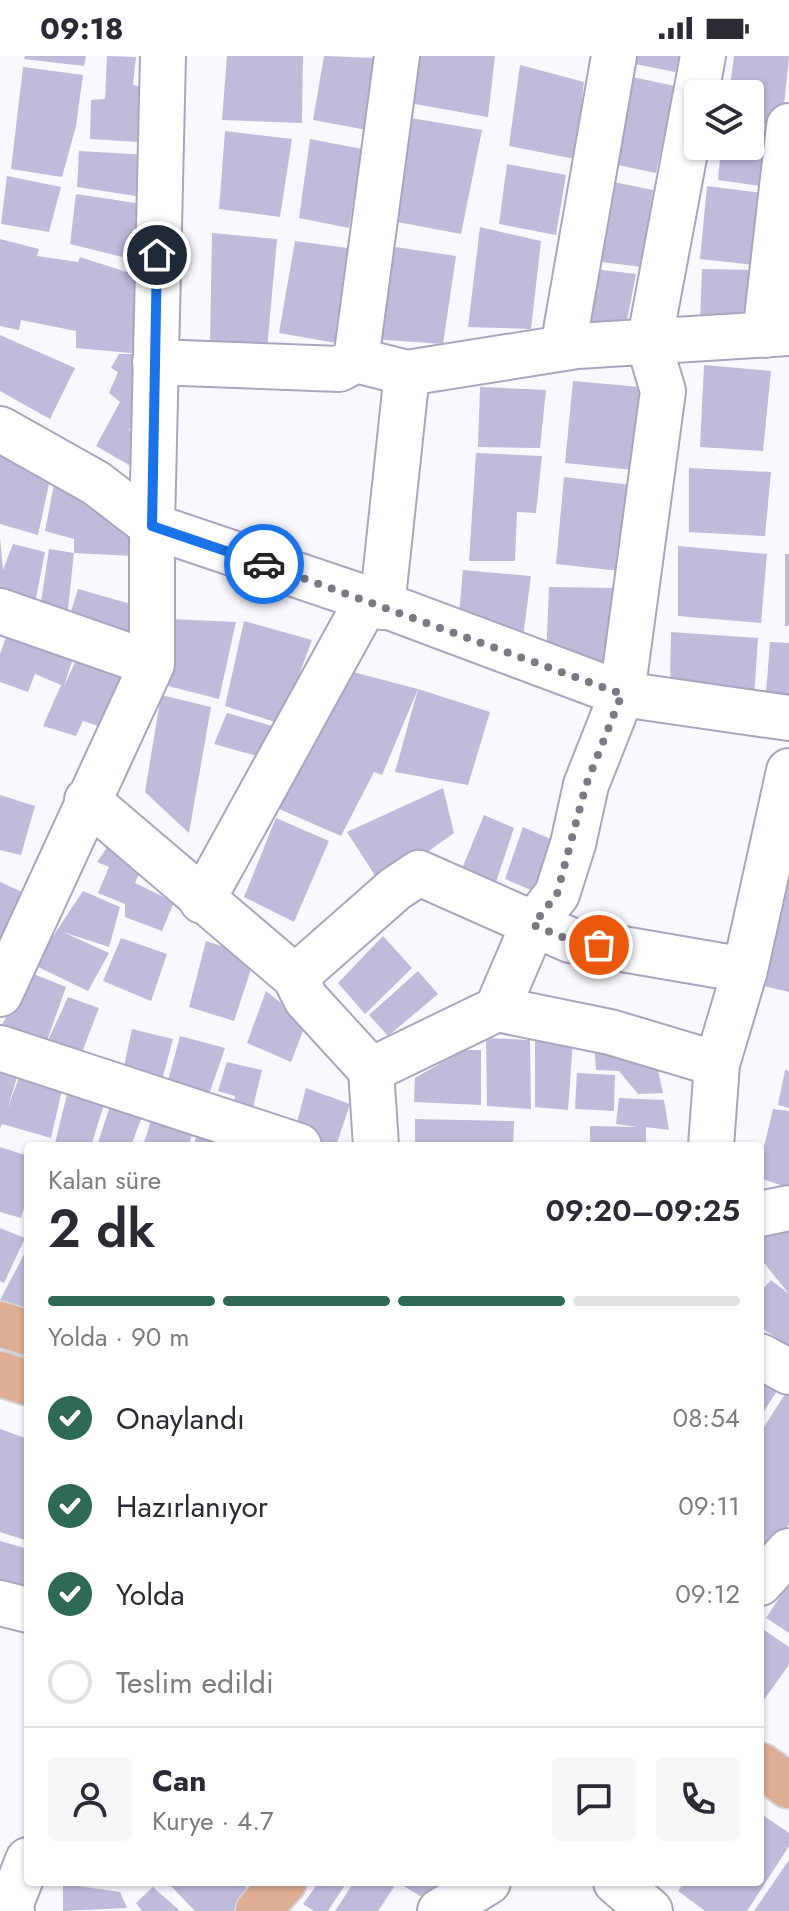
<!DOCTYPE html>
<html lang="tr">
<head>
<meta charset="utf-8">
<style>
	:root { --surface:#fff; --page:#f7f7f7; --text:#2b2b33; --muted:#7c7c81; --line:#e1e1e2; --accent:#2e6954 }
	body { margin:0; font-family:Jost,sans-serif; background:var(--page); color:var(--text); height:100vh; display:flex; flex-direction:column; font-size:30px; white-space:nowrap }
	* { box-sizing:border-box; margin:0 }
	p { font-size:26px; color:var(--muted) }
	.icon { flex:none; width:44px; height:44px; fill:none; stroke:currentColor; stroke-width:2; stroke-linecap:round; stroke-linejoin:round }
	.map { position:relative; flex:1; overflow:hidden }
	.drawer { position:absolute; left:24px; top:1086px; width:740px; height:744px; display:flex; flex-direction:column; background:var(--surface); border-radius:8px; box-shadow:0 2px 6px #0004 }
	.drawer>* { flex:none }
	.fabs { position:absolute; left:684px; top:24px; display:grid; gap:16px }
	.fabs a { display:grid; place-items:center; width:80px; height:80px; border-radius:8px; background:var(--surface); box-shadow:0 2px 6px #0004; font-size:40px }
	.pin { position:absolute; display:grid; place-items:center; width:68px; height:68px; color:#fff; margin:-34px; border:4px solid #fff; border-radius:50%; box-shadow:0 2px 8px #0007 }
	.courier { position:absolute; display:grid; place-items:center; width:80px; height:80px; margin:-40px; border:6px solid #1a73e8; border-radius:50%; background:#fff; color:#222; box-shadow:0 2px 10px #0007 }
	.overview em { font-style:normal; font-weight:600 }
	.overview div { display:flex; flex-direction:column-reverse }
	.overview { display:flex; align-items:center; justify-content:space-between; height:136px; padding:0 24px }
	h1 { font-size:52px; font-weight:600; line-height:60px }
	.bar { display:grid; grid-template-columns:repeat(4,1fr); gap:12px 8px; align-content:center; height:96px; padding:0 24px }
	.bar i { height:10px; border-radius:6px; background:var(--line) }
	.bar .active { background:var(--accent) }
	.bar p { grid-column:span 4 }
	.line { display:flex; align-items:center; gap:20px; padding:0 24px; border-top:2px solid var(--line) }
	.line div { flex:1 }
	.round { display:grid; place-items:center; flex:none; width:84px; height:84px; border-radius:8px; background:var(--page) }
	ol { padding:0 24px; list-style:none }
	li { display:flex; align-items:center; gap:24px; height:88px }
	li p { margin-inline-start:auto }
	li .icon { padding:8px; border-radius:50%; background:var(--accent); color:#fff; stroke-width:4 }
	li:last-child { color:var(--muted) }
	li i { width:44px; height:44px; border:4px solid var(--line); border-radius:50% }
	.status { display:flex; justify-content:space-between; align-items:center; height:56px; padding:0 40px; background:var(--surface); direction:ltr }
	.status svg { height:22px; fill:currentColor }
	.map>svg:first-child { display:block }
	.building { fill:#c0badb }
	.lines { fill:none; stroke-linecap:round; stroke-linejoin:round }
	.minor-casing { stroke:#aaa5be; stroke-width:48 }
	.major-casing { stroke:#d3d3d5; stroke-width:48 }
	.minor { stroke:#fff; stroke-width:44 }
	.major { stroke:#ddad94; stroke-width:44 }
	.done { stroke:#7b7982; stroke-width:8; stroke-dasharray:0 14.4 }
	.route { stroke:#1a73e8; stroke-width:10 }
</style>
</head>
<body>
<div class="status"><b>09:18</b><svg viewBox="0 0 49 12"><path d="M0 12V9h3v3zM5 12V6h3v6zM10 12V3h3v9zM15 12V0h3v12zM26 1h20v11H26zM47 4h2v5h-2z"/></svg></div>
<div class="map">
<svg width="789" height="1855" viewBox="0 0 789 1855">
	<rect width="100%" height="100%" fill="#f9f8fe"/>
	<!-- building -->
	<path class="building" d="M25 0H86L84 10 24 3Z
		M107 0 136 1 133 29 157 33 154 87 90 83 91 44 105 43Z
		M227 0H303L302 67 222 64Z
		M324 0 376 2 367 74 313 64Z
		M414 0H495L488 61 409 47Z
		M621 0H679L675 16 620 5Z
		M734 0H789L782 70 750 66V38H729Z
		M520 9 584 26 575 103 509 90Z
		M23 11 83 19 76 70 62 121 11 113Z
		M618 18 675 30 656 117 603 106Z
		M405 61 482 74 461 178 387 164Z
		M225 75 292 83 280 161 219 153Z
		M750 82 778 85 775 132 718 124 721 90H750Z
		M310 83 362 93 349 172 299 162Z
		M79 95 150 99 149 142 77 131Z
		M507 108 566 119 556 179 499 168Z
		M7 120 61 131 49 176 1 168Z
		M599 123 653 134 641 211 587 204Z
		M707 130 771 138 765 210 700 203Z
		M76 138 149 149 147 207 70 188Z
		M480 171 541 185 531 273 468 271Z
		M212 177 277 183 267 293 210 290Z
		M0 183 39 193 37 200 78 206 80 201 151 224 144 346 129 374 143 389 129 409 96 390 120 346 109 337 118 316 111 312 119 298H141L76 292V275L21 264 19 274 0 270Z
		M295 185 355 193 342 288 279 277Z
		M382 189 456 200 443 288 372 283Z
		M586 212 636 218 626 270 579 267Z
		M702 213 755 214 751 267 700 266Z
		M0 279 75 312 50 363 0 335Z
		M704 309 771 315 763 395 700 391Z
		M573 325 641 331 633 414 565 407Z
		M480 331 546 334 540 392 478 391Z
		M0 396 50 423 38 479 0 468Z
		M476 397 542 400 536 457 517 456 515 505H469Z
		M689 412 771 416 765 480 689 476Z
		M564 421 631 429 620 515 556 508Z
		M55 423 131 460 134 500 74 497V483L45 475Z
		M0 482 3 514 13 488 45 496 34 553 0 540Z
		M678 490 767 498 761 567 678 560Z
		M49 493 74 497 66 571 39 559Z
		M785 498H789V570H785Z
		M463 514 531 520 522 589 458 569Z
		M549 531 615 532 612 607 546 601Z
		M78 533 138 550 131 592 66 571Z
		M170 563 236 566 219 643 164 629Z
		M12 564 76 593 64 630 81 594 133 613 119 654 109 649 101 671 83 665 76 680 43 670 61 629 35 618 28 636 0 626V598Z
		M244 565 312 584 281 668 225 650Z
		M671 576 758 582 754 642 670 632Z
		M770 586 789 587V649L765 650Z
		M334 611 418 633 382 719 374 716 341 780 277 752Z
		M418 633 490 656 468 729 395 716Z
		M161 639 211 651 189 777 145 736Z
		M227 657 280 672 268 703 214 688Z
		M443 732 454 777 381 829 347 776Z
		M0 739 35 750 21 799 0 794Z
		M484 759 514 772 495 829 461 815Z
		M276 762 329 785 294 866 244 841Z
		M523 771 555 785 538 837 505 823Z
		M113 783 147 800 135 827 174 846 162 875 125 861V848L98 837 109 811 97 806Z
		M789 817V936L764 930Z
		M0 826 40 844 0 919Z
		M83 835 120 851 109 891 63 876 109 897 88 935 34 909Z
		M383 880 412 912 365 958 338 927Z
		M121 882 167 898 151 945 103 925Z
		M206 885 255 901 234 965 189 951Z
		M418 915 438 938 388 980 369 959Z
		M31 917 66 931 44 993 68 941 99 952 75 1015 0 972Z
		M266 935 306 967 291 1006 247 987Z
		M132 973 173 983 158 1039 120 1029Z
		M180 980 225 992 203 1056 164 1040Z
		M486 982 530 984 531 1053 487 1050Z
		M535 983 573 984 568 1054 535 1051Z
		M594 987 655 1001 663 1037 638 1038 619 1015 596 1014Z
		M463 994H481V1049L414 1046 415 1022Z
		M0 1006 20 1012 7 1054 24 1008 65 1021 51 1082 2 1068 0 1073Z
		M227 1006 262 1014 250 1064 232 1058 235 1040 218 1035Z
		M785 1014 789 1015V1052L778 1049Z
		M577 1017 615 1019 614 1055 575 1053Z
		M70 1026 106 1042 91 1090 55 1087Z
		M306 1032 350 1048 336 1090H316L293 1082Z
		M619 1042 664 1044 669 1074 646 1071V1090H590V1070L638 1071 616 1068Z
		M112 1044 144 1055 131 1090H97Z
		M773 1053 789 1055V1132L760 1122V1107Z
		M154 1055 195 1067 189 1090H143Z
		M415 1063 514 1065 513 1090H415Z
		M200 1071 236 1090H193Z
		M0 1091 28 1100V1139L21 1162 0 1156Z
		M0 1172 25 1182 4 1227 0 1225Z
		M789 1174V1290L760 1271V1236L771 1224 789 1238 760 1202V1182Z
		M28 1191V1255L0 1244Z
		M760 1316 781 1329 760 1361Z
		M789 1332V1468L766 1500 760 1496V1377Z
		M0 1373 28 1383V1485L0 1476Z
		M0 1485 28 1493V1540L0 1533Z
		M789 1527V1577L766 1562Z
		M760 1571 789 1591V1609L763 1645Z
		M760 1757 789 1777V1790L747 1855H705L678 1835 685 1826H760Z
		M789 1804V1855H754Z
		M167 1826H239L253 1837 237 1855H195Z
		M319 1826H347L328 1855H314L303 1848Z
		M354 1826H385L394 1831 378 1855H335Z
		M397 1826H460L440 1852Z
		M63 1828 120 1836 127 1852 63 1855Z
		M153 1831 180 1855H142L136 1847Z"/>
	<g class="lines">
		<defs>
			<path id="minor" d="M765 279 789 70
				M563 292 614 0
				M356 304 397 0
				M155 306 339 313 356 304 407 317 577 290 789 277
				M0 373 96 427 152 470 368 543 622 638 789 662
				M382 551 407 317
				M0 555 152 608
				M87 744 295 921 306 943 371 1014 376 1090
				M202 845 368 543
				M295 921 395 833 419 817 570 884 745 914
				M0 938 152 608V470L163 0
				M497 953 533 869 557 838 573 788 586 729 622 638 663 335 649 288 703 0
				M0 992 299 1090
				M371 1014 497 953 610 976 717 1008
				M711 1090 717 1008 745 914 789 715
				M760 1158 789 1152
				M760 1300 789 1316
				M760 1527 789 1495
				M0 1547 28 1554
				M616 1826 650 1855
				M12 1855 10 1850 28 1804
				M440 1855 488 1826"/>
			<path id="major" d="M0 1268 28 1277
				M0 1318 28 1327
				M760 1709 789 1730
				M258 1855 284 1826"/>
		</defs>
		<!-- minor casing -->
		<use href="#minor" class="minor-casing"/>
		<!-- major casing -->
		<use href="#major" class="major-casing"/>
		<!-- minor -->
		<use href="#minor" class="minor"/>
		<!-- major -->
		<use href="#major" class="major"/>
	</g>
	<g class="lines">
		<!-- done -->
		<path class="done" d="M264 508 622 638 586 729 557 838 533 869 570 884 599 889"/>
		<!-- route -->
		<path class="route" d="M157 199 152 470 264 508"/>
	</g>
</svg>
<div class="fabs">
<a><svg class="icon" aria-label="layers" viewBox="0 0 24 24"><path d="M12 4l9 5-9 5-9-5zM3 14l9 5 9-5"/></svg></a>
</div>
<div class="pin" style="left:599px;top:889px;background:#ea580c"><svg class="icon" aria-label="bag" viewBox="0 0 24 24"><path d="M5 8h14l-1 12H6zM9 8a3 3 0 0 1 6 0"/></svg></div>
<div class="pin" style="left:157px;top:199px;background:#1f2937"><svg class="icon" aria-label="home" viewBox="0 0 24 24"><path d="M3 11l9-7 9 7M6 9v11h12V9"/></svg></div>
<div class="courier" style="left:264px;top:508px"><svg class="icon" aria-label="car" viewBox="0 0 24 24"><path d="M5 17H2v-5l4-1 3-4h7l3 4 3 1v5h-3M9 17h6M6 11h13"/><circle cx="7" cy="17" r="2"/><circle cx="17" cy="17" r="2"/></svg></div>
<section class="drawer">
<div class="overview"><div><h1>2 dk</h1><p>Kalan süre</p></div><em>09:20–09:25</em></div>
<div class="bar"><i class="active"></i><i class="active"></i><i class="active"></i><i></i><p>Yolda · 90 m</p></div>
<ol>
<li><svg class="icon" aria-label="check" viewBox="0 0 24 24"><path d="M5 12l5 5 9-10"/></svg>Onaylandı<p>08:54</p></li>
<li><svg class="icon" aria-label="check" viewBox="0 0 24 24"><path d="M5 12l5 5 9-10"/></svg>Hazırlanıyor<p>09:11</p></li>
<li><svg class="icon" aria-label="check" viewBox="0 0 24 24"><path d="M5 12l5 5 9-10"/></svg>Yolda<p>09:12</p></li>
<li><i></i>Teslim edildi</li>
</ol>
<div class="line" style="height:144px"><a class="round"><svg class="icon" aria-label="person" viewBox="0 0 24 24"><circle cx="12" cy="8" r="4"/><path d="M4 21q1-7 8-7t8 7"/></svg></a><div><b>Can</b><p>Kurye · 4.7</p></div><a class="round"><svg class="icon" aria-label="chat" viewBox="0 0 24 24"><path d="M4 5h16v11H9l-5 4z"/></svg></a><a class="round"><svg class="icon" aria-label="phone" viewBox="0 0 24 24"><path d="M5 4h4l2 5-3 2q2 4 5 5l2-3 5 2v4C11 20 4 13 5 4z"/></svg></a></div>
</section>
</div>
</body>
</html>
